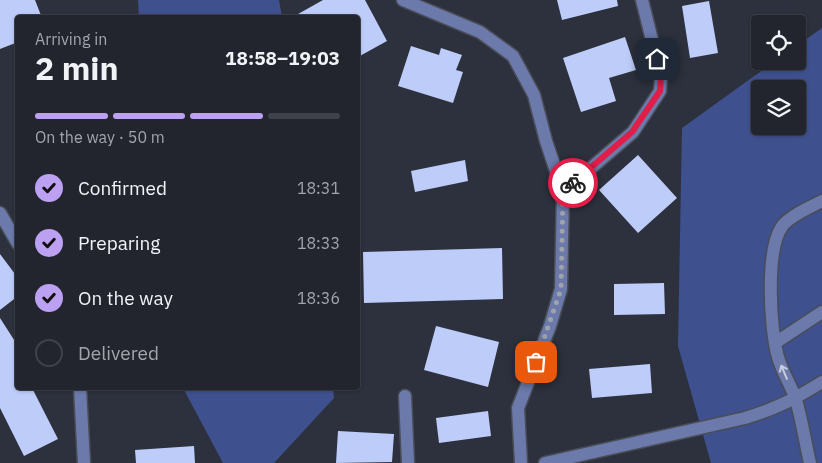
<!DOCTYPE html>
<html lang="en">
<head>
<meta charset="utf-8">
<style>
	:root { --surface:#22252e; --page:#2a2d36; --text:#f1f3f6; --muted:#a2a5aa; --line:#3f424a; --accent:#bca0f2 }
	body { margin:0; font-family:"IBM Plex Sans",sans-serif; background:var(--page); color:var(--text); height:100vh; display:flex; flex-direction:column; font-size:19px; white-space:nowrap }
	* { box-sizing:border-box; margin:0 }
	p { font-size:16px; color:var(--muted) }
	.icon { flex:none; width:28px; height:28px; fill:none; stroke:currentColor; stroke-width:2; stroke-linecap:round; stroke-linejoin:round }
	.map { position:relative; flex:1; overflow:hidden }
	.panel { position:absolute; left:15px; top:15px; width:345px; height:375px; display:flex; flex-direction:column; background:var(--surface); border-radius:5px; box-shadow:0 1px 4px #0004,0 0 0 1px var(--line) }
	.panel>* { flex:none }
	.fabs { position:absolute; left:751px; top:15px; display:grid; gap:10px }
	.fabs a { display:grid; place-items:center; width:55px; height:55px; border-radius:5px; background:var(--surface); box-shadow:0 1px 4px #0004,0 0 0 1px var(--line); font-size:25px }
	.pin { position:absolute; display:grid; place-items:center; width:42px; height:42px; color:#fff; margin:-21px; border-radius:10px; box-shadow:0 2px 8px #0006 }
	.courier { position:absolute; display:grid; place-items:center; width:50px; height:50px; margin:-25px; border:4px solid #e11d48; border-radius:50%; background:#fff; color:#222; box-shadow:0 1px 6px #0007 }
	.head em { font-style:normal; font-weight:700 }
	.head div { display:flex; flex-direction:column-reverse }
	.head { display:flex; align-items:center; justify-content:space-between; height:85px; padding:0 20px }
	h1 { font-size:32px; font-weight:700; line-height:38px }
	.bar { display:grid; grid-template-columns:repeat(4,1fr); gap:8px 5px; align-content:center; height:60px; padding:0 20px }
	.bar i { height:6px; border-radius:4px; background:var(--line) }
	.bar .on { background:var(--accent) }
	.bar p { grid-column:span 4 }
	ol { padding:0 20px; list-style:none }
	li { display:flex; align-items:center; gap:15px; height:55px }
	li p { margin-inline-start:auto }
	li .icon { padding:5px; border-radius:50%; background:var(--accent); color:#111; stroke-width:4 }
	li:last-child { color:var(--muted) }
	li i { width:28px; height:28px; border:2px solid var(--line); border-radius:50% }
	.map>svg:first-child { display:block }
	.green { fill:#3f508e; fill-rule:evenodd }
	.building { fill:#bdccf9 }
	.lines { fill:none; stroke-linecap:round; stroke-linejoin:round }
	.minor-casing { stroke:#494d58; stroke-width:15 }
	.minor { stroke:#6b7aaa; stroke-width:12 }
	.oneway { stroke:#c6ccdb }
	.done { stroke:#9fa3ac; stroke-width:5; stroke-dasharray:0 9 }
	.route { stroke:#e11d48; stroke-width:6 }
</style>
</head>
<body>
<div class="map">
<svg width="822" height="463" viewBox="0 0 822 463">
	<rect width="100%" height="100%" fill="#2d313d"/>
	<!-- green -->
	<path class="green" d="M138 0H279L282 17H139Z
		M822 28V463H711L678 346 682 128 775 61H798V45ZM760 89H798V126H760Z
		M183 388H333L334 398 274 463H223Z"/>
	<!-- building -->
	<path class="building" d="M0 0H35L42 18H18V42L0 49Z
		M323 0H365L387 41 358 57V18H291Z
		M557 0H617L618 6 562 20Z
		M709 1 718 53 690 58 682 6Z
		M625 37 636 70 609 78 616 101 581 112 563 58Z
		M411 46 439 55 441 48 462 55 456 70 463 72 453 103 398 86Z
		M638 155 677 198 638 233 599 190Z
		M465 160 468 181 415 192 411 171Z
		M502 248 503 299 364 303 363 252Z
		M0 254 18 278V296L0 310Z
		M664 283 665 314 614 315V284Z
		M0 318 18 346V388H32L58 439 24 456 0 408Z
		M436 326 499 342 488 387 424 370Z
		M650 364 652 393 592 398 589 369Z
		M488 411 491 436 439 443 436 418Z
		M338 431 394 434 392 462 336 463Z
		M194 446 195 463H136L135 450Z"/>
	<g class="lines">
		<defs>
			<path id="minor" d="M403 0 480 32 513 56 534 95 546 141 563 192 561 289 550 326 518 408 521 463
				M563 192 633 132 660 91 661 76 642 0
				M0 213 18 244
				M775 343 822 312
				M80 388 84 463
				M405 396 408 463
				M545 463 745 418C775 409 795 399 822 382
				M810 463C805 442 802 420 796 400 791 385 782 372 778 357 770 330 765 248 783 225 793 214 809 208 822 201"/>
		</defs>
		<!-- minor casing -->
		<use href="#minor" class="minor-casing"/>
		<!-- minor -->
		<use href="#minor" class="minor"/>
	</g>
	<!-- one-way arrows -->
	<defs><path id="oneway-shaft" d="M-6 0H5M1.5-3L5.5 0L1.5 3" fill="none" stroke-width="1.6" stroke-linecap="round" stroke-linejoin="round" transform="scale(1.25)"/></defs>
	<use class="oneway" href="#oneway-shaft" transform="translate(784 372) rotate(-113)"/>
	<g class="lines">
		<!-- done -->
		<path class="done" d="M536 362 561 289 563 192 573 183"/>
		<!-- route -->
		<path class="route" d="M573 183 632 132 660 91 661 76 657 59"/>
	</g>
</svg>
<div class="fabs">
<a><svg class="icon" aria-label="locate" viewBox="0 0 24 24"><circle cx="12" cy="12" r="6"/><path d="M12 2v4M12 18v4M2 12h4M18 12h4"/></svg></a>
<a><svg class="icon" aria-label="layers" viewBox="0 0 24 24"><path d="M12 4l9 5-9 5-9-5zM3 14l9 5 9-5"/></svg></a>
</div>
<div class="pin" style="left:536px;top:362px;background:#ea580c"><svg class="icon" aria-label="bag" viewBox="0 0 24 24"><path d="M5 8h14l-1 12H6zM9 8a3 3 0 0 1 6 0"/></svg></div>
<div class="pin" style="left:657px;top:59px;background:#1f2937"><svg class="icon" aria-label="home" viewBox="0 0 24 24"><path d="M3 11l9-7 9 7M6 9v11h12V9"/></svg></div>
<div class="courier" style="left:573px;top:183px"><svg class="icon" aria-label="bike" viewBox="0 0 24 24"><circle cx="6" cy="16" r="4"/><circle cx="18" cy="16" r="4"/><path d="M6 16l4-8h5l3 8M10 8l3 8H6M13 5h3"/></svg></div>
<section class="panel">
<div class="head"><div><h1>2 min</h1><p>Arriving in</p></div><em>18:58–19:03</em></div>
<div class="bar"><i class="on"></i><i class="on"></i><i class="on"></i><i></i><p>On the way · 50 m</p></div>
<ol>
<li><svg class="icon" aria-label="check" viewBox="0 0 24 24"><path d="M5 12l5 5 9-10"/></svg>Confirmed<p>18:31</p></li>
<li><svg class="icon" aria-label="check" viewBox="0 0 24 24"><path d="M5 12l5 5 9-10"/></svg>Preparing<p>18:33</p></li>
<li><svg class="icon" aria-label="check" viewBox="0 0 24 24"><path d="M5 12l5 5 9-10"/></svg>On the way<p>18:36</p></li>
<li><i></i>Delivered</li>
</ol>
</section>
</div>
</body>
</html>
